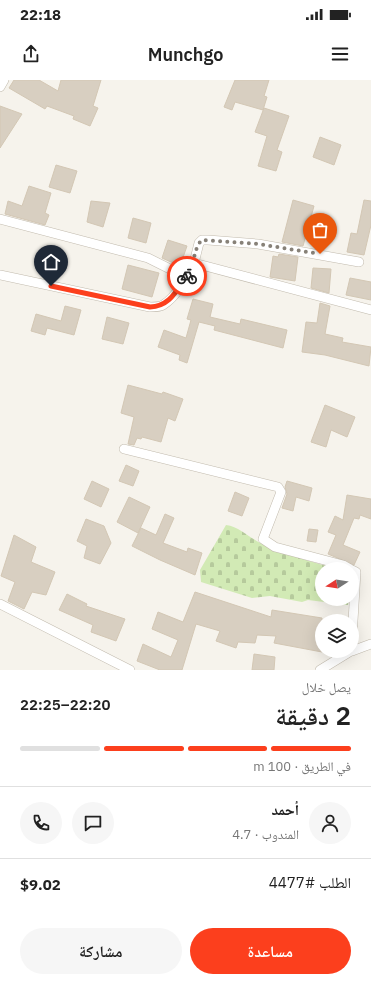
<!DOCTYPE html>
<html lang="ar">
<head>
<meta charset="utf-8">
<style>
	:root { --surface:#fff; --page:#f6f6f6; --text:#222; --muted:#767676; --line:#e0e0e0; --accent:#fc3f1d }
	body { margin:0; font-family:"IBM Plex Sans","Noto Naskh Arabic",sans-serif; background:var(--page); color:var(--text); direction:rtl; height:100vh; display:flex; flex-direction:column; font-size:15px; white-space:nowrap }
	* { box-sizing:border-box; margin:0 }
	p { font-size:13px; color:var(--muted) }
	.icon { flex:none; width:22px; height:22px; fill:none; stroke:currentColor; stroke-width:2; stroke-linecap:round; stroke-linejoin:round }
	.map { position:relative; height:590px; overflow:hidden; direction:ltr }
	.side { display:flex; flex-direction:column; background:var(--surface); flex:1 }
	.side>* { flex:none }
	.needle { width:26px; rotate:258deg }
	.tools { position:absolute; left:315px; top:482px; display:grid; gap:8px }
	.tools a { display:grid; place-items:center; width:44px; height:44px; border-radius:50%; background:var(--surface); box-shadow:0 4px 16px #0002; font-size:20px }
	.pin { position:absolute; display:grid; place-items:center; width:34px; height:34px; color:#fff; margin:-41px -17px; border-radius:50% 50% 50% 0; rotate:-45deg; box-shadow:0 0 4px #0007 }
	.pin .icon { rotate:45deg }
	.courier { position:absolute; display:grid; place-items:center; width:40px; height:40px; margin:-20px; border:3px solid #fc3f1d; border-radius:50%; background:#fff; color:#222; box-shadow:0 1px 5px #0007 }
	.summary em { font-style:normal; font-weight:600 }
	.summary div { display:flex; flex-direction:column-reverse }
	.summary { display:flex; align-items:center; justify-content:space-between; height:68px; padding:0 20px }
	h1 { font-size:26px; font-weight:600; line-height:30px }
	.bar { display:grid; grid-template-columns:repeat(4,1fr); gap:6px 4px; align-content:center; height:48px; padding:0 20px }
	.bar i { height:5px; border-radius:3px; background:var(--line) }
	.bar .selected { background:var(--accent) }
	.bar p { grid-column:span 4 }
	.line { display:flex; align-items:center; gap:10px; padding:0 20px; border-top:1px solid var(--line) }
	.line div { flex:1 }
	.round { display:grid; place-items:center; flex:none; width:42px; height:42px; border-radius:21px; background:var(--page) }
	.primary-button { display:flex; gap:8px; margin-top:auto; padding:8px 20px }
	.primary-button a { flex:1; height:46px; border-radius:24px; background:var(--accent); color:#fff; font-size:16px; font-weight:600; line-height:46px; text-align:center }
	.primary-button a+a { background:var(--page); color:var(--text) }
	.status { display:flex; justify-content:space-between; align-items:center; height:28px; padding:0 20px; background:var(--surface); direction:ltr }
	.status svg { height:11px; fill:currentColor }
	header { display:flex; justify-content:space-between; align-items:center; height:52px; padding:0 20px; background:var(--surface); font-size:18px; font-weight:600 }
	.map>svg:first-child { display:block }
	.cemetery { fill:url(#cemetery-stones) }
	.building { fill:#d8cfc1; stroke:#d3c7b4 }
	.lines { fill:none; stroke-linecap:round; stroke-linejoin:round }
	.minor-casing { stroke:#c2bbae; stroke-width:10 }
	.minor { stroke:#fff; stroke-width:9 }
	.done { stroke:#878178; stroke-width:4; stroke-dasharray:0 7.2 }
	.route { stroke:#fc3f1d; stroke-width:5 }
</style>
</head>
<body>
<div class="status"><b>22:18</b><svg viewBox="0 0 49 12"><path d="M0 12V9h3v3zM5 12V6h3v6zM10 12V3h3v9zM15 12V0h3v12zM26 1h20v11H26zM47 4h2v5h-2z"/></svg></div>
<header><svg class="icon" aria-label="menu" viewBox="0 0 24 24"><path d="M4 6h16M4 12h16M4 18h16"/></svg>Munchgo<svg class="icon" aria-label="share" viewBox="0 0 24 24"><path d="M12 15V3M7 8l5-5 5 5M5 13v7h14v-7"/></svg></header>
<div class="map">
<svg width="371" height="590" viewBox="0 0 371 590">
	<defs>
		<pattern id="cemetery-stones" width="16" height="16" patternUnits="userSpaceOnUse"><rect width="16" height="16" fill="#d2eab5"/><path d="M2 7V4a2 2 0 0 1 4 0v3zM10 15v-3a2 2 0 0 1 4 0v3z" fill="#b6ca9c"/></pattern>
	</defs>
	<rect width="100%" height="100%" fill="#f6f3ec"/>
	<!-- cemetery -->
	<path class="cemetery" d="M226 445C241 447 251 460 265 465 288 475 312 482 337 489H322V519H349L348 525 308 520 302 522 270 516 252 518 201 502 200 490Z"/>
	<!-- building -->
	<path class="building" d="M14 0H39L58 11 61 0H101L93 26 98 28 90 46 73 39 74 36 47 26 45 29 9 8Z
		M235 0H269L264 16 267 17 263 30 235 22 232 30 224 27Z
		M0 26 22 34 0 68Z
		M264 28 289 36 277 70 282 72 276 91 258 86 267 56 255 52Z
		M320 57 341 65 334 85 313 77Z
		M56 85 77 91 70 113 49 107Z
		M29 106 51 113 45 133 49 135 45 145 5 134 8 121 22 126Z
		M293 120 314 126 303 166 282 162Z
		M364 120 371 121V145L364 175 347 172 351 153 357 154Z
		M91 121 110 123 103 147 87 142Z
		M133 138 151 143 146 163 128 158Z
		M168 160 187 166 180 186 162 178Z
		M279 174 298 177 295 201 270 197 273 176 278 177Z
		M128 185 159 193 152 217 122 209Z
		M313 188 331 189 329 213 311 208Z
		M350 198 371 202V220L346 215Z
		M193 219 213 224 210 237 240 244 241 239 287 250 283 268 214 250 215 246 199 242 187 283 179 280 180 275 158 267 164 250 186 258 191 240 187 239Z
		M320 223 330 226 325 254 343 258 342 262 371 267 369 286 325 275 302 272 306 242 317 243Z
		M65 226 81 230 74 255 47 248 45 255 31 251 36 234 61 241Z
		M107 237 129 243 123 264 102 259Z
		M128 305 162 314 163 312 183 319 175 341 168 338 161 362 142 357 141 359 137 358 134 365 128 364 134 337 121 333Z
		M325 325 355 337 347 357 331 350 326 367 311 362Z
		M126 385 139 391 133 406 119 401Z
		M92 401 109 409 101 427 84 419Z
		M287 401 312 408 309 421 296 417 293 431 282 428 287 414 285 407Z
		M235 412 249 418 242 436 228 431Z
		M347 415 371 419V439L360 435 359 439 354 438 343 465 360 472 354 485 328 474 336 455 328 452 335 436 343 440Z
		M129 417 150 427 138 453 117 442Z
		M165 434 174 438 163 463 187 472 188 468 202 473 195 495 160 480 132 466 141 448 156 455Z
		M86 439 104 446 111 463 100 484 84 478 87 466 77 461Z
		M309 449 318 450 316 462 307 461Z
		M14 455 36 467 31 482 55 492 46 515 32 512 24 529 8 521 15 502 1 496Z
		M195 512 271 537 272 530 322 538V572L274 563 276 556 257 555 255 563 238 562 236 568 216 561 220 551 196 544 182 590H160L137 581 143 564 171 577 178 560 152 549 158 532 183 542Z
		M67 514 87 524 86 526 125 539 116 561 91 552 93 545 59 530Z
		M254 574 275 577 274 590H252Z"/>
	<g class="lines">
		<defs>
			<path id="minor" d="M0 7 4 0
				M0 139 148 178 174 191 179 206
				M194 183 199 163 202 160H208L258 164 359 182
				M0 195 150 227C155 227 160 227 163 225 176 217 188 197 194 183L371 230
				M124 369 278 407 281 412 263 459 275 467 343 485 350 489
				M352 490 356 492 352 557
				M0 524 130 590
				M352 571 371 564
				M320 590 351 571"/>
		</defs>
		<!-- minor casing -->
		<use href="#minor" class="minor-casing"/>
		<!-- minor -->
		<use href="#minor" class="minor"/>
	</g>
	<g class="lines">
		<!-- done -->
		<path class="done" d="M187 196C195 186 193 168 202 160L258 164 320 174"/>
		<!-- route -->
		<path class="route" d="M51 206 150 227C170 226 176 211 187 196"/>
	</g>
</svg>
<div class="tools">
<a><svg class="needle" viewBox="-14 -14 28 28"><path d="M0-13l5 13h-10z" fill="#e53935"/><path d="M0 13l5-13h-10z" fill="#767676"/></svg></a>
<a><svg class="icon" aria-label="layers" viewBox="0 0 24 24"><path d="M12 4l9 5-9 5-9-5zM3 14l9 5 9-5"/></svg></a>
</div>
<div class="pin" style="left:320px;top:174px;background:#ea580c"><svg class="icon" aria-label="bag" viewBox="0 0 24 24"><path d="M5 8h14l-1 12H6zM9 8a3 3 0 0 1 6 0"/></svg></div>
<div class="pin" style="left:51px;top:206px;background:#1f2937"><svg class="icon" aria-label="home" viewBox="0 0 24 24"><path d="M3 11l9-7 9 7M6 9v11h12V9"/></svg></div>
<div class="courier" style="left:187px;top:196px"><svg class="icon" aria-label="bike" viewBox="0 0 24 24"><circle cx="6" cy="16" r="4"/><circle cx="18" cy="16" r="4"/><path d="M6 16l4-8h5l3 8M10 8l3 8H6M13 5h3"/></svg></div>
</div>
<section class="side">
<div class="summary"><div><h1>2 دقيقة</h1><p>يصل خلال</p></div><em>22:20–22:25</em></div>
<div class="bar"><i class="selected"></i><i class="selected"></i><i class="selected"></i><i></i><p>في الطريق · 100 m</p></div>
<div class="line" style="height:72px"><a class="round"><svg class="icon" aria-label="person" viewBox="0 0 24 24"><circle cx="12" cy="8" r="4"/><path d="M4 21q1-7 8-7t8 7"/></svg></a><div><b>أحمد</b><p>المندوب · 4.7</p></div><a class="round"><svg class="icon" aria-label="chat" viewBox="0 0 24 24"><path d="M4 5h16v11H9l-5 4z"/></svg></a><a class="round"><svg class="icon" aria-label="phone" viewBox="0 0 24 24"><path d="M5 4h4l2 5-3 2q2 4 5 5l2-3 5 2v4C11 20 4 13 5 4z"/></svg></a></div>
<div class="line" style="height:52px"><div>الطلب #4477</div><b>$9.02</b></div>
<div class="primary-button"><a>مساعدة</a><a>مشاركة</a></div>
</section>
</body>
</html>
